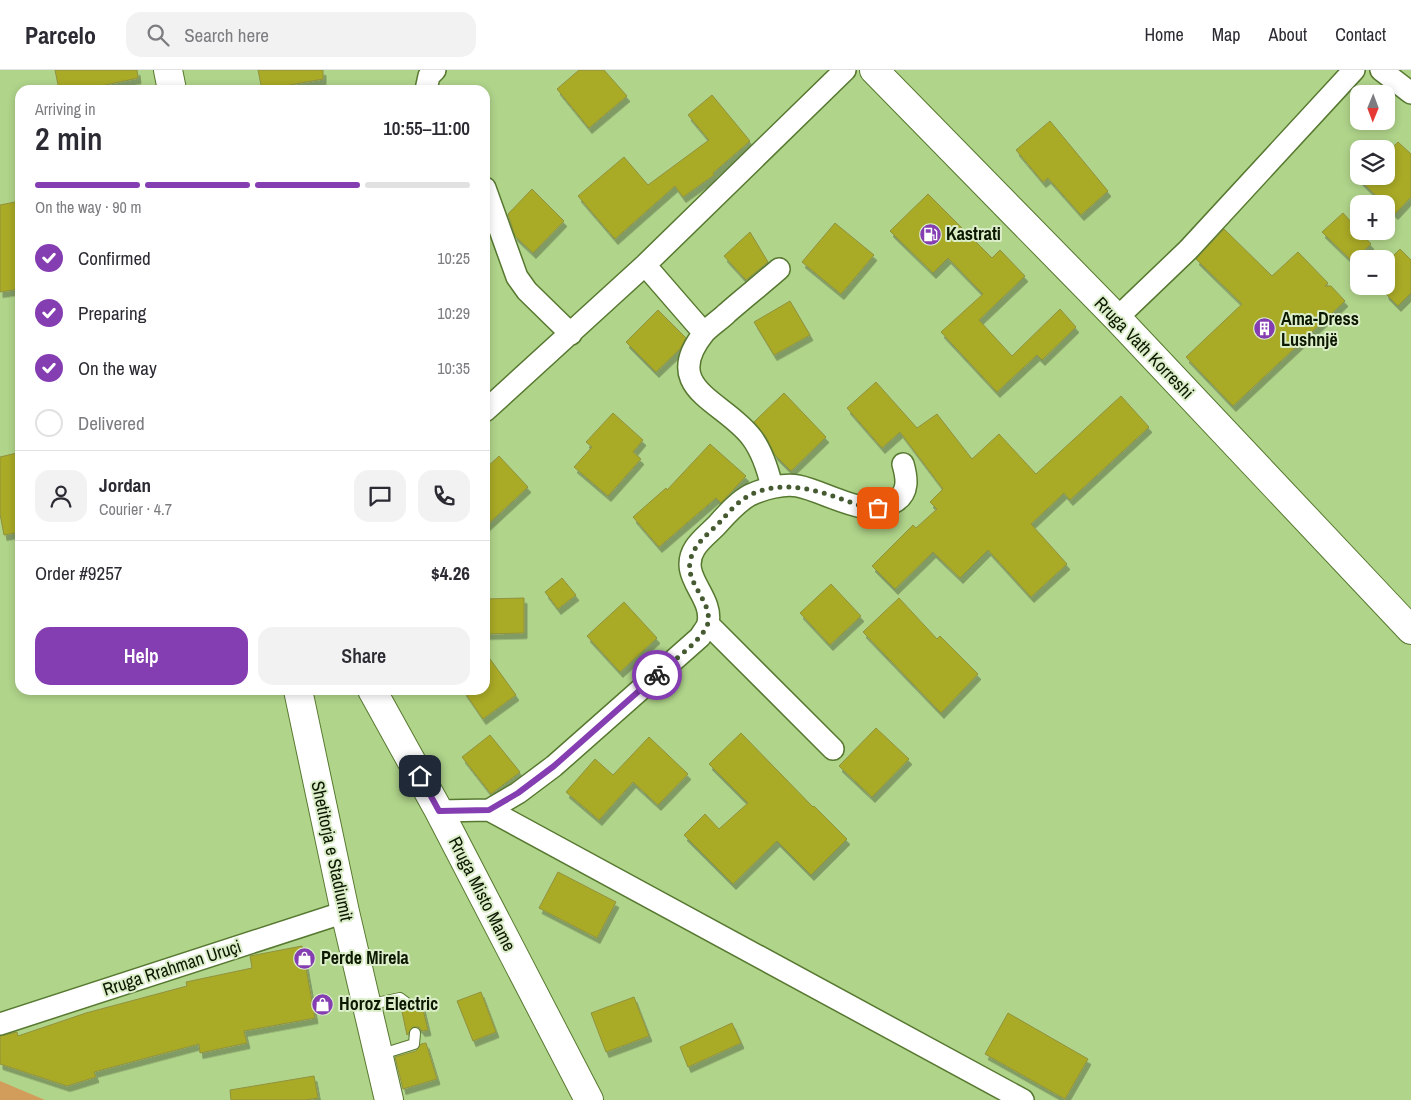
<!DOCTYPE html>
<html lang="en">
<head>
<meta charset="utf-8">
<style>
	:root { --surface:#fff; --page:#f2f2f3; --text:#2b2b33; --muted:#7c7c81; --line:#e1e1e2; --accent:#853eb1 }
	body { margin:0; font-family:"Archivo Narrow",sans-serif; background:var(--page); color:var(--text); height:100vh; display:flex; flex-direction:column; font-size:19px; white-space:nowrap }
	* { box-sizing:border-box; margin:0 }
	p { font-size:16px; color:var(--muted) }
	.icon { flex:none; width:28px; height:28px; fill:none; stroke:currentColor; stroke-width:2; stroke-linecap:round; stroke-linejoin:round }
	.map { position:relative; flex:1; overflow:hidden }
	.sheet { position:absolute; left:15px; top:15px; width:475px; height:610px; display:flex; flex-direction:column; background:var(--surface); border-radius:15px; box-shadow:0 2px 8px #0003 }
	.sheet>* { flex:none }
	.needle { width:32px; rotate:181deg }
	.tools { position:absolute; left:1350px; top:15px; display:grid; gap:10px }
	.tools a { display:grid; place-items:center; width:45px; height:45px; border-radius:10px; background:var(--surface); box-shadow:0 2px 8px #0003; font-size:25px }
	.pin { position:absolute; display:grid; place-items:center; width:42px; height:42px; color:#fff; margin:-21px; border-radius:10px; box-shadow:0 2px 8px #0006 }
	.courier { position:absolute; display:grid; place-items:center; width:50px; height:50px; margin:-25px; border:4px solid #853eb1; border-radius:50%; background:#fff; color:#222; box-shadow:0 1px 6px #0007 }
	.headline em { font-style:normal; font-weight:600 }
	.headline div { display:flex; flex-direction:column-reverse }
	.headline { display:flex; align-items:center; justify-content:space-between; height:85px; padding:0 20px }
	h1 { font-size:32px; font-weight:600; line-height:38px }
	.bar { display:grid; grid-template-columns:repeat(4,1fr); gap:8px 5px; align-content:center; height:60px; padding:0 20px }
	.bar i { height:6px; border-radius:4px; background:var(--line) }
	.bar .active { background:var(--accent) }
	.bar p { grid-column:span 4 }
	.line { display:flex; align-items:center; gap:12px; padding:0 20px; border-top:1px solid var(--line) }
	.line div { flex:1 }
	.round { display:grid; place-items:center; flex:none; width:52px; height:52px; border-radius:15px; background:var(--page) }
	ol { padding:0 20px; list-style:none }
	li { display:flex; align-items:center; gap:15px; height:55px }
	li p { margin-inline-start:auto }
	li .icon { padding:5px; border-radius:50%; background:var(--accent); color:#fff; stroke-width:4 }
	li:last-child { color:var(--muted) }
	li i { width:28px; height:28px; border:2px solid var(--line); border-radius:50% }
	.action { display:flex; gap:10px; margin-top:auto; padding:10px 20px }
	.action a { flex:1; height:58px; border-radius:15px; background:var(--accent); color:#fff; font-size:20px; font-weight:600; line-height:58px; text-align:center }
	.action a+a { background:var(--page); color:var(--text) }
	header { display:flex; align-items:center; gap:30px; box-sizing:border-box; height:70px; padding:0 25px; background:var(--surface); border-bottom:1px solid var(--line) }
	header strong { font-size:24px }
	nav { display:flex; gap:28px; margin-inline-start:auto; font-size:18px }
	.search { width:350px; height:45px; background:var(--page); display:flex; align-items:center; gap:12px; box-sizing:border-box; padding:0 18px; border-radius:15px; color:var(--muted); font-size:19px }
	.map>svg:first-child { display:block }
	.green { fill:#d29c5a }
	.building { fill:#a9aa28; stroke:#91923e; filter:url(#shadow) }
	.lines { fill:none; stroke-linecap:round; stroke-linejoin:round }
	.service-casing { stroke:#577830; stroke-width:12 }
	.minor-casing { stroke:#577830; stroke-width:24 }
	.secondary-casing { stroke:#577830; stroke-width:30 }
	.service { stroke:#fff; stroke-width:10 }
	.minor { stroke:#fff; stroke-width:21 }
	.secondary { stroke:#fff; stroke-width:28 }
	.done { stroke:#455a30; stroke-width:5; stroke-dasharray:0 9 }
	.route { stroke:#853eb1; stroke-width:6 }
	.labels { text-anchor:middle; stroke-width:4; stroke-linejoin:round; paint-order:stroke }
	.poi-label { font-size:18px; font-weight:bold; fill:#0c1800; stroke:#dbeec9; text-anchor:start }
	.street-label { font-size:18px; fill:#0c1800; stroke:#dbeec9 }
</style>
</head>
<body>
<header>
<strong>Parcelo</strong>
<div class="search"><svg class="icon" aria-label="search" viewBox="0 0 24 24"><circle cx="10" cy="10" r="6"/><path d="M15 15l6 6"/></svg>Search here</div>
<nav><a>Home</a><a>Map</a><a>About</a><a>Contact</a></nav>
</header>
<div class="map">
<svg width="1411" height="1030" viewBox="0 0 1411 1030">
	<defs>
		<filter id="shadow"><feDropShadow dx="3" dy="5.5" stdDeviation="0" flood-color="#0004"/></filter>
	</defs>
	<rect width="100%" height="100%" fill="#b0d48a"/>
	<!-- green -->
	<path class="green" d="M0 1011 45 1030H0Z"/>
	<!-- building -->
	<path class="building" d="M55 0H137L138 8 82 20H59Z
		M258 0H323V9L262 20Z
		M579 0H604L627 26 589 58 557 19Z
		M712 25 750 71 713 103 714 105 683 127 675 116 615 169 578 126 624 87 648 115 709 70 688 45Z
		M1050 51 1108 121 1081 145 1048 108 1043 112 1016 80Z
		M1398 72 1411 84V127L1395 144 1356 106H1386V84Z
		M532 119 564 151 533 183 515 166 508 144Z
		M928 124 992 188 1000 180 1025 206 979 250 1012 286 1060 239 1076 257 1042 290 1037 285 997 322 941 262 983 224 948 188 933 203 890 161Z
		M20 131V219L0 222V135Z
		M1343 143 1371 174 1352 191 1322 162Z
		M835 153 874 185 841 224 802 192Z
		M1224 159 1272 206 1298 182 1328 213 1325 216H1331L1345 231 1233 336 1186 287 1242 234 1196 189Z
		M750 162 768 192 746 210 724 186Z
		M1400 179 1411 190V223L1398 236 1386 224V193Z
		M790 231 810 265 774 285 754 252Z
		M658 240 686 268 680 279 656 302 626 272Z
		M876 312 917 358 937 344 972 389 999 364 1036 404 1121 326 1149 357 1070 430 1064 423 1031 454 1067 494 1031 527 988 480 960 508 933 482 895 519 872 496 913 455 916 458 937 439 930 432 943 419 900 362 882 378 847 338Z
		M784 323 826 367 791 401 775 385 766 367 754 352Z
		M613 343 643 370 633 382 641 389 608 426 574 397 592 377 586 372Z
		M710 374 746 406 721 433 716 428 659 477 633 447 666 418 667 420Z
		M17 383 20 395V462L4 465 0 444V387Z
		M499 386 528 417 485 457V399Z
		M562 508 576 525 558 539 545 522Z
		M831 514 861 546 830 575 800 543Z
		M524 528V563L485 564V529Z
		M899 528 937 569 940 566 978 604 941 643 863 562Z
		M624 532 657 568 620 602 587 566Z
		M485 582 516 625 483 649 463 620H485Z
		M876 658 909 689 872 727 839 696Z
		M741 663 813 737 814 736 847 769 811 805 777 771 733 814 684 765 705 744 719 759 748 733 709 694Z
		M490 665 520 702 491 724 462 687Z
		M649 667 688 704 658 735 633 712 599 750 566 722 595 689 613 705Z
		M558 802 616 832 597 868 539 838Z
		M302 876 315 948 244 961 247 973 200 983 199 974 94 1002 96 1007 67 1016 0 994V966L17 962 18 966 86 943 187 916 186 912 252 898 250 886Z
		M481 922 496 962 473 971 457 931Z
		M634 927 649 966 606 982 591 943Z
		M421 931 428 960 422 961 419 957H413L407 965 401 937 410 940 414 938 415 932Z
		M1008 943 1088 989 1065 1029 985 984Z
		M732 953 741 973 688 997 680 977Z
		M426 973 437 1009 403 1019 395 987 416 981 421 974Z
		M314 1006 318 1028 305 1030H231L230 1020Z"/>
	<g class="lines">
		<defs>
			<path id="service" d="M367 935 400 928 408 934
				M379 985 414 974 415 963"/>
			<path id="minor" d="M1381 0 1411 23
				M426 20 429 6 435 0
				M485 118 517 207 527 221 571 264
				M645 195 704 263
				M1117 248 1188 180 1354 0
				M485 341 645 195 845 0
				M772 417C768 400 763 383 752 368 725 331 659 319 704 263 710 256 720 250 727 243 744 228 762 214 779 199
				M708 554 833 679
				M489 740 1023 1030
				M439 741 489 740 518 723 554 696 700 567C702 563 707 558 708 553 714 526 677 506 695 478 700 470 709 463 716 456 726 445 737 432 750 425 763 419 784 413 798 416 828 422 868 451 896 431 909 422 907 408 903 394
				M0 954 345 842"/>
			<path id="secondary" d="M168 0 172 20
				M874 0 1117 248 1411 560
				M298 620 345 842 389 1030
				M372 620 439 741 589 1030"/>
		</defs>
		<!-- service casing -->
		<use href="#service" class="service-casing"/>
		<!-- minor casing -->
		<use href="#minor" class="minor-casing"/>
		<!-- secondary casing -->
		<use href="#secondary" class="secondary-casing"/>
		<!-- service -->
		<use href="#service" class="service"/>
		<!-- minor -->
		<use href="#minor" class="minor"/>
		<!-- secondary -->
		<use href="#secondary" class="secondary"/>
	</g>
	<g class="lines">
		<!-- done -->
		<path class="done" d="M657 605C670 593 704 569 708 553 712 531 686 514 690 492 693 475 707 465 719 453 728 443 738 431 750 425 789 406 829 425 867 438H878"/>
		<!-- route -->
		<path class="route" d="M420 706 439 741 489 740 518 723 554 696 657 605"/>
	</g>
	<!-- icons -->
	<defs>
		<symbol id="fuel-disc" viewBox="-11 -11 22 22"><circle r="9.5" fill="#853eb1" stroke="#dbeec9"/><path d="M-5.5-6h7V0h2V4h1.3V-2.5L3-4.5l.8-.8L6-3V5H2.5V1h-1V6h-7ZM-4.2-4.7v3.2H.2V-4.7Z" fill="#fff"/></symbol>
		<symbol id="building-disc" viewBox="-11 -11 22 22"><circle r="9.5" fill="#853eb1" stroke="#dbeec9"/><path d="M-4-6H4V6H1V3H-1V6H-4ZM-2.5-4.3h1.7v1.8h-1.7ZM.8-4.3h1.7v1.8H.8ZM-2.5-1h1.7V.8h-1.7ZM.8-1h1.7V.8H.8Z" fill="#fff"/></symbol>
		<symbol id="shop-disc" viewBox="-11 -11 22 22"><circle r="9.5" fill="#853eb1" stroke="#dbeec9"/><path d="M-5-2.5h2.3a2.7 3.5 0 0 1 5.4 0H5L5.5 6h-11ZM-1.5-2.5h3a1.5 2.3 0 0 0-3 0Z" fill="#fff"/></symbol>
	</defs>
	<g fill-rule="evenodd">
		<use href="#fuel-disc" x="918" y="152" width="25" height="25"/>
		<use href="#building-disc" x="1252" y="246" width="25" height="25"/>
		<use href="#shop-disc" x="292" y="876" width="25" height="25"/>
		<use href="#shop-disc" x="310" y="922" width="25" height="25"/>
	</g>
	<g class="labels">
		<!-- poi labels -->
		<g class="poi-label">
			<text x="946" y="170">Kastrati</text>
			<text x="1281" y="255">Ama-Dress<tspan x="1281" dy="21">Lushnjë</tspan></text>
			<text x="321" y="894">Perde Mirela</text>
			<text x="339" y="940">Horoz Electric</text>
		</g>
		<!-- street labels -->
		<g class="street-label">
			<text transform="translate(1144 278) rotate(46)" y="6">Rruga Vath Korreshi</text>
			<text transform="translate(332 781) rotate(78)" y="6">Shetitorja e Stadiumit</text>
			<text transform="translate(482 824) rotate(63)" y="6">Rruga Misto Mame</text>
			<text transform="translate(172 898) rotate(-18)" y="6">Rruga Rrahman Uruçi</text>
		</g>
	</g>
</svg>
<div class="tools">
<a><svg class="needle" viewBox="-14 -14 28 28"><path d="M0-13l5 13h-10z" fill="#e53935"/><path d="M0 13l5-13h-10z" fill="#7c7c81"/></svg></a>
<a><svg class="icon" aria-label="layers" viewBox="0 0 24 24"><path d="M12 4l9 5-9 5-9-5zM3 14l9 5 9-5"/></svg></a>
<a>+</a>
<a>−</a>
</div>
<div class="pin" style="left:878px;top:438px;background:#ea580c"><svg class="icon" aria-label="bag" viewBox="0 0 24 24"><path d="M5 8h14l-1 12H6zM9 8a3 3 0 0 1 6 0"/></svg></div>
<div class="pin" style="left:420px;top:706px;background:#1f2937"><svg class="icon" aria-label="home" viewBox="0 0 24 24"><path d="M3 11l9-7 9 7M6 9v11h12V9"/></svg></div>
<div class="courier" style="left:657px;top:605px"><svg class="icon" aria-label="bike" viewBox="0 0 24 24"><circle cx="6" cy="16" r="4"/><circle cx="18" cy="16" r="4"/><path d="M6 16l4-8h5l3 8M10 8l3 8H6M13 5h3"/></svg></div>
<section class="sheet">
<div class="headline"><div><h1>2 min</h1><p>Arriving in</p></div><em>10:55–11:00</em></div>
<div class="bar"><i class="active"></i><i class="active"></i><i class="active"></i><i></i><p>On the way · 90 m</p></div>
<ol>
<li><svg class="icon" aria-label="check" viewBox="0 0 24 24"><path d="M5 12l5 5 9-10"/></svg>Confirmed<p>10:25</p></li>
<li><svg class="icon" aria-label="check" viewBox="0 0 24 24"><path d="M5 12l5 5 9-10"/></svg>Preparing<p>10:29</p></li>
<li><svg class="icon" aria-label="check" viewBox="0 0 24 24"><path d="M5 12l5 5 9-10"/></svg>On the way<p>10:35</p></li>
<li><i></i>Delivered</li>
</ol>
<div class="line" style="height:90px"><a class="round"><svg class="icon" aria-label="person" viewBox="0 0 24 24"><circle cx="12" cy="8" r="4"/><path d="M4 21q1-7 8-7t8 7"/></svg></a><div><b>Jordan</b><p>Courier · 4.7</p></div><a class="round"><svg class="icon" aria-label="chat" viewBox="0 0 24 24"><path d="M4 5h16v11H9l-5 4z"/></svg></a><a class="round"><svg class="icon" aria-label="phone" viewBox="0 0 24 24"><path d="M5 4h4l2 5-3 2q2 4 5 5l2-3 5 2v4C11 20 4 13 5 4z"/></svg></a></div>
<div class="line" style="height:65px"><div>Order #9257</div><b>$4.26</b></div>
<div class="action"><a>Help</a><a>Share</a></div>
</section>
</div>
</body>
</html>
